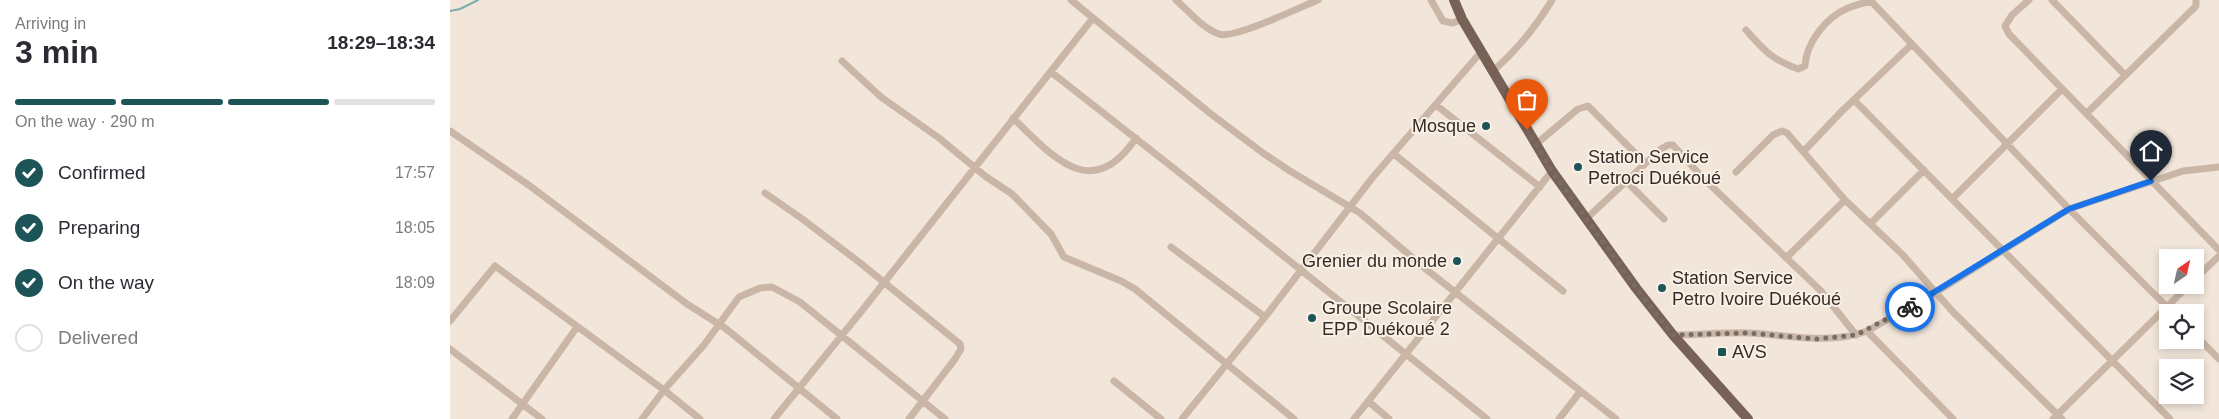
<!DOCTYPE html>
<html lang="en">
<head>
<meta charset="utf-8">
<style>
	:root { --surface:#fff; --page:#f2f2f3; --text:#2b2b33; --muted:#7c7c81; --line:#e1e1e2; --accent:#1c5458 }
	body { margin:0; font-family:Helvetica,sans-serif; background:var(--page); color:var(--text); height:100vh; display:flex; flex-direction:column; font-size:19px; white-space:nowrap }
	* { box-sizing:border-box; margin:0 }
	p { font-size:16px; color:var(--muted) }
	.icon { flex:none; width:28px; height:28px; fill:none; stroke:currentColor; stroke-width:2; stroke-linecap:round; stroke-linejoin:round }
	.map { position:relative; flex:1; overflow:hidden }
	.details { display:flex; flex-direction:column; background:var(--surface); width:450px }
	.details>* { flex:none }
	.needle { width:32px; rotate:34deg }
	.buttons { position:absolute; left:1709px; top:249px; display:grid; gap:10px }
	.buttons a { display:grid; place-items:center; width:45px; height:45px; border-radius:0px; background:var(--surface); box-shadow:0 2px 8px #0003; font-size:25px }
	.pin { position:absolute; display:grid; place-items:center; width:42px; height:42px; color:#fff; margin:-51px -21px; border-radius:50% 50% 50% 0; rotate:-45deg; box-shadow:0 0 5px #0007 }
	.pin .icon { rotate:45deg }
	.courier { position:absolute; display:grid; place-items:center; width:50px; height:50px; margin:-25px; border:4px solid #1a73e8; border-radius:50%; background:#fff; color:#222; box-shadow:0 1px 6px #0007 }
	.summary em { font-style:normal; font-weight:800 }
	.summary div { display:flex; flex-direction:column-reverse }
	.summary { display:flex; align-items:center; justify-content:space-between; height:85px; padding:0 15px }
	h1 { font-size:32px; font-weight:800; line-height:38px }
	.bar { display:grid; grid-template-columns:repeat(4,1fr); gap:8px 5px; align-content:center; height:60px; padding:0 15px }
	.bar i { height:6px; border-radius:4px; background:var(--line) }
	.bar .active { background:var(--accent) }
	.bar p { grid-column:span 4 }
	ol { padding:0 15px; list-style:none }
	li { display:flex; align-items:center; gap:15px; height:55px }
	li p { margin-inline-start:auto }
	li .icon { padding:5px; border-radius:50%; background:var(--accent); color:#fff; stroke-width:4 }
	li:last-child { color:var(--muted) }
	li i { width:28px; height:28px; border:2px solid var(--line); border-radius:50% }
	main { display:flex; flex:1; min-height:0 }
	.map>svg:first-child { display:block }
	.lines { fill:none; stroke-linecap:round; stroke-linejoin:round }
	.stream { stroke:#79adaf; stroke-width:2 }
	.minor { stroke:#cab6a6; stroke-width:7 }
	.primary { stroke:#786258; stroke-width:10 }
	.done { stroke:#786c66; stroke-width:5; stroke-dasharray:0 9 }
	.route { stroke:#1a73e8; stroke-width:6 }
	.poi-dot { fill:#1c5458; stroke:#f9f0e6; stroke-width:2 }
	.labels { text-anchor:middle; stroke-width:4; stroke-linejoin:round; paint-order:stroke }
	.poi-label { font-size:18px; fill:#362b27; stroke:#f9f0e6; text-anchor:start }
</style>
</head>
<body>
<main>
<section class="details">
<div class="summary"><div><h1>3 min</h1><p>Arriving in</p></div><em>18:29–18:34</em></div>
<div class="bar"><i class="active"></i><i class="active"></i><i class="active"></i><i></i><p>On the way · 290 m</p></div>
<ol>
<li><svg class="icon" aria-label="check" viewBox="0 0 24 24"><path d="M5 12l5 5 9-10"/></svg>Confirmed<p>17:57</p></li>
<li><svg class="icon" aria-label="check" viewBox="0 0 24 24"><path d="M5 12l5 5 9-10"/></svg>Preparing<p>18:05</p></li>
<li><svg class="icon" aria-label="check" viewBox="0 0 24 24"><path d="M5 12l5 5 9-10"/></svg>On the way<p>18:09</p></li>
<li><i></i>Delivered</li>
</ol>
</section>
<div class="map">
<svg width="1769" height="419" viewBox="0 0 1769 419">
	<rect width="100%" height="100%" fill="#f2e6da"/>
	<g class="lines">
		<!-- stream -->
		<path class="stream" d="M0 11 10 9 28 0"/>
		<!-- minor -->
		<path class="minor" d="M621 0 761 114 813 153 840 171 910 213 977 270 1166 419
			M726 0C739 11 753 29 769 34 783 40 850 7 868 0
			M981 0 993 21 1003 23 1012 19
			M1420 0 1619 209 1722 312
			M1579 0 1562 15 1555 26 1559 34 1769 250
			M1602 0 1675 75
			M1296 30C1315 51 1321 59 1348 69L1355 66C1356 43 1376 17 1398 8 1405 5 1413 3 1421 1
			M392 61 431 97 489 138 535 176 562 194 601 234 614 257 671 281 685 289 844 419
			M1043 71C1067 50 1086 27 1102 0
			M601 72 726 170 1037 419
			M1404 100 1720 419
			M986 105 1090 187
			M1637 113 1746 6V0
			M563 118C604 158 642 203 686 138
			M0 131 80 186 237 304 275 328 387 419
			M1086 144 1128 109 1138 106 1195 163
			M1354 151 1391 112 1461 45
			M944 154 1113 291
			M1286 172 1323 135 1332 131 1337 133 1395 200 1452 254 1503 312 1612 419
			M1177 182 1214 219
			M315 193 351 218 409 262 510 344 511 349 505 359 459 419
			M1502 199 1612 89
			M1137 218 1211 149 1218 145H1223L1252 177 1371 291 1406 335
			M1421 223 1474 170
			M721 247 815 317
			M1336 258 1395 200
			M1745 279 1769 256
			M0 321 45 266 214 390 250 419
			M1417 331 1503 419
			M1223 335C1248 335 1274 332 1299 333 1338 335 1380 345 1417 331L1485 293 1619 209 1733 171 1769 167
			M1745 335 1769 359
			M0 349 92 419
			M664 381 711 419
			M918 401 939 419
			M62 419 127 327
			M192 419 214 390 254 345 289 297 310 288 322 287 350 302 495 419
			M324 419 414 308 643 18
			M732 419 815 317 923 177 1031 52
			M904 419 1102 171
			M1109 419 1130 392
			M1603 419 1739 285"/>
		<!-- primary -->
		<path class="primary" d="M1004 0 1012 19 1102 171 1186 288 1223 335 1298 419"/>
	</g>
	<g class="lines">
		<!-- done -->
		<path class="done" d="M1077 130 1102 171 1186 288 1223 335 1298 333 1366 339 1406 335 1460 307"/>
		<!-- route -->
		<path class="route" d="M1460 307 1619 209 1701 181"/>
	</g>
	<!-- markers -->
	<g class="poi-dot">
		<circle cx="1036" cy="126" r="5"/>
		<circle cx="1128" cy="167" r="5"/>
		<circle cx="1007" cy="261" r="5"/>
		<circle cx="1212" cy="288" r="5"/>
		<circle cx="862" cy="318" r="5"/>
		<rect x="1267" y="347" width="10" height="10" rx="2.5"/>
	</g>
	<g class="labels">
		<!-- poi labels -->
		<g class="poi-label">
			<text x="1026" y="132" text-anchor="end">Mosque</text>
			<text x="1138" y="163">Station Service<tspan x="1138" dy="21">Petroci Duékoué</tspan></text>
			<text x="997" y="267" text-anchor="end">Grenier du monde</text>
			<text x="1222" y="284">Station Service<tspan x="1222" dy="21">Petro Ivoire Duékoué</tspan></text>
			<text x="872" y="314">Groupe Scolaire<tspan x="872" dy="21">EPP Duékoué 2</tspan></text>
			<text x="1282" y="358">AVS</text>
		</g>
	</g>
</svg>
<div class="buttons">
<a><svg class="needle" viewBox="-14 -14 28 28"><path d="M0-13l5 13h-10z" fill="#e53935"/><path d="M0 13l5-13h-10z" fill="#7c7c81"/></svg></a>
<a><svg class="icon" aria-label="locate" viewBox="0 0 24 24"><circle cx="12" cy="12" r="6"/><path d="M12 2v4M12 18v4M2 12h4M18 12h4"/></svg></a>
<a><svg class="icon" aria-label="layers" viewBox="0 0 24 24"><path d="M12 4l9 5-9 5-9-5zM3 14l9 5 9-5"/></svg></a>
</div>
<div class="pin" style="left:1077px;top:130px;background:#ea580c"><svg class="icon" aria-label="bag" viewBox="0 0 24 24"><path d="M5 8h14l-1 12H6zM9 8a3 3 0 0 1 6 0"/></svg></div>
<div class="pin" style="left:1701px;top:181px;background:#1f2937"><svg class="icon" aria-label="home" viewBox="0 0 24 24"><path d="M3 11l9-7 9 7M6 9v11h12V9"/></svg></div>
<div class="courier" style="left:1460px;top:307px"><svg class="icon" aria-label="bike" viewBox="0 0 24 24"><circle cx="6" cy="16" r="4"/><circle cx="18" cy="16" r="4"/><path d="M6 16l4-8h5l3 8M10 8l3 8H6M13 5h3"/></svg></div>
</div>
</main>
</body>
</html>
